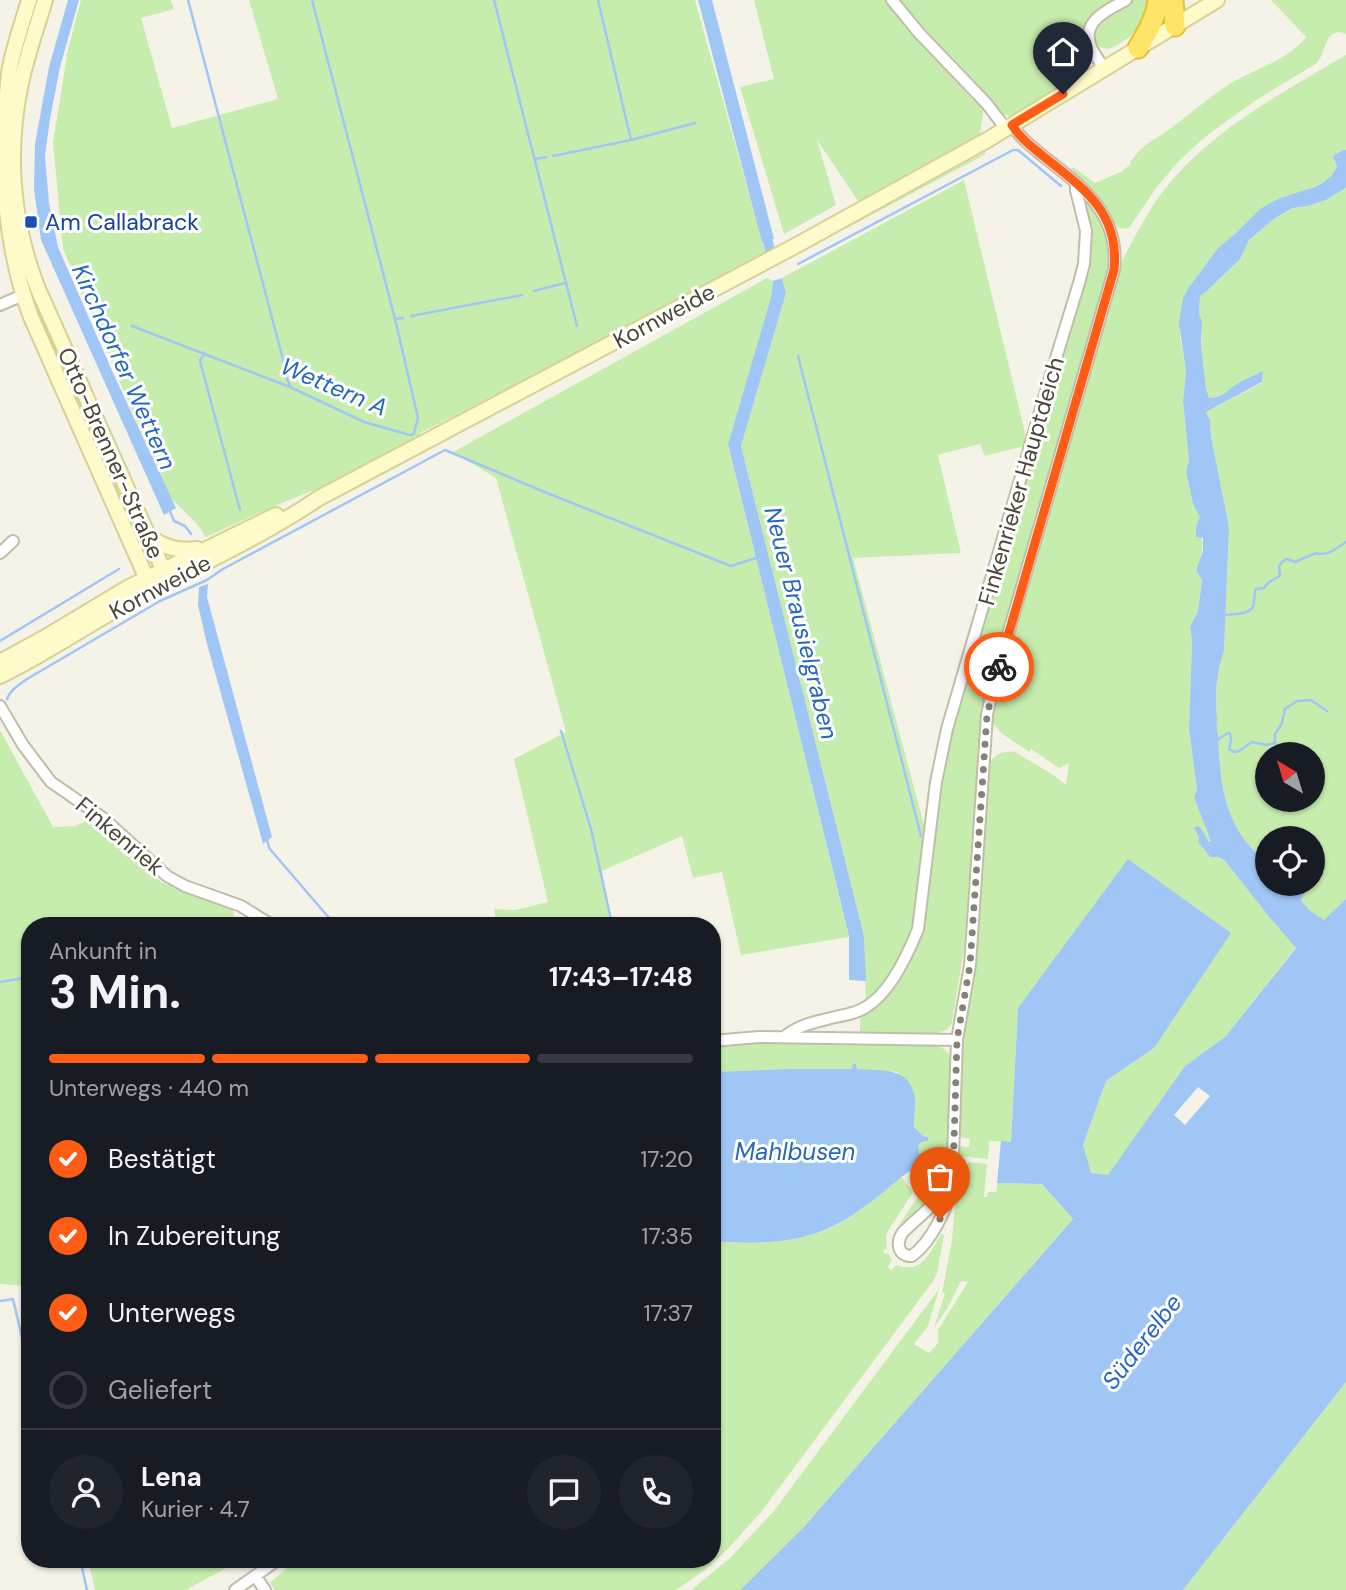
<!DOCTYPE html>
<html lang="de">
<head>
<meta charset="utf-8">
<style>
	:root { --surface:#171b24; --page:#20242c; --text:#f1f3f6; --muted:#9ea1a6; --line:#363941; --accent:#ff5c16 }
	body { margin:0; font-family:"DM Sans",sans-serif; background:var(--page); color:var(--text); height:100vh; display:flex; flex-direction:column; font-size:26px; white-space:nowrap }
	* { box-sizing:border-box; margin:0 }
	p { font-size:23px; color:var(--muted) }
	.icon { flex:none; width:38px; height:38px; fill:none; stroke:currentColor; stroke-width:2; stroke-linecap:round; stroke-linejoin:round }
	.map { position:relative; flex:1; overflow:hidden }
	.panel { position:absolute; left:21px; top:917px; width:700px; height:651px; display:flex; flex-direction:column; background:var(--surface); border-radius:28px; box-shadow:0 2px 5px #0004 }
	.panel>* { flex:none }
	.needle { width:46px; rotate:322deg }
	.fabs { position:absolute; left:1255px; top:742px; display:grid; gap:14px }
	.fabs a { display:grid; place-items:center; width:70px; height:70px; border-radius:50%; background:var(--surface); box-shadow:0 2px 5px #0004; font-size:35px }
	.pin { position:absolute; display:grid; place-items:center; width:60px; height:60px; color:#fff; margin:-72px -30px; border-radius:50% 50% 50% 0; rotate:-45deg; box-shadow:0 0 7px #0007 }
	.pin .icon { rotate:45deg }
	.courier { position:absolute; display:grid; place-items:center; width:70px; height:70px; margin:-35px; border:5px solid #ff5c16; border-radius:50%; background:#fff; color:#222; box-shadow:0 2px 9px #0007 }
	.head em { font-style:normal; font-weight:700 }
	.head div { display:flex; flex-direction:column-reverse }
	.head { display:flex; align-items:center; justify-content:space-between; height:119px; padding:0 28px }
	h1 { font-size:46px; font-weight:700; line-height:52px }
	.bar { display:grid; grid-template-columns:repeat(4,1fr); gap:10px 7px; align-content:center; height:84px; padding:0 28px }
	.bar i { height:9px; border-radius:5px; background:var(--line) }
	.bar .active { background:var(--accent) }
	.bar p { grid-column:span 4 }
	.line { display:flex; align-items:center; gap:18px; padding:0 28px; border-top:2px solid var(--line) }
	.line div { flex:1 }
	.round { display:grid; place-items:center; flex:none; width:74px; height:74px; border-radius:37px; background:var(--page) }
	ol { padding:0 28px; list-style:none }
	li { display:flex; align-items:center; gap:21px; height:77px }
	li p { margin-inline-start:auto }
	li .icon { padding:7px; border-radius:50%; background:var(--accent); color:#fff; stroke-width:4 }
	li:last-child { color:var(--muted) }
	li i { width:38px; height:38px; border:4px solid var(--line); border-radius:50% }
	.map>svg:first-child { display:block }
	.green { fill:#c7edae; fill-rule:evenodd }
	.water { fill:#a0c6f6 }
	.pier { fill:#f5f3e8 }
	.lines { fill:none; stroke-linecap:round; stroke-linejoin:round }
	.stream { stroke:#a0c6f6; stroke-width:2.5 }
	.canal { stroke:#a0c6f6; stroke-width:10 }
	.minor-casing { stroke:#c2bdaa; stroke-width:14 }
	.secondary-casing { stroke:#d9d194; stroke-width:18 }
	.motorway-casing { stroke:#eac12d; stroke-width:23 }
	.minor { stroke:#fff; stroke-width:10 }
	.secondary { stroke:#fffac9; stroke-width:14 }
	.motorway { stroke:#ffe46a; stroke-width:19 }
	.done { stroke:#868274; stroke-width:7; stroke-dasharray:0 12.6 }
	.route { stroke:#ff5c16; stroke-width:9 }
	.transit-dot { fill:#1a4fb4; stroke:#fff; stroke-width:2.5 }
	.labels { text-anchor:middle; stroke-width:6; stroke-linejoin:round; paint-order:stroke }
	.transit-label { font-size:23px; fill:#164399; stroke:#fff; text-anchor:start }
	.street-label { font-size:23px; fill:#4a4536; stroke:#fff }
	.water-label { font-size:24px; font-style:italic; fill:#2567bf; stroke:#fff }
</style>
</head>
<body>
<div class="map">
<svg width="1346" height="1590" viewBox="0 0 1346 1590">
	<rect width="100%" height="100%" fill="#f5f3e8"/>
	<!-- green -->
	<path class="green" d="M81 0H171L174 9 141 18 172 128 278 99 249 0H695L766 255 588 349 420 433V437L326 485 270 508 206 537 198 525 168 495 63 249 53 143 68 49Z
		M754 0H887L984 106 980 135 860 204 817 140 836 205 784 234 740 87 774 79Z
		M898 0H1117C1080 22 1079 18 1089 61L1082 73 1012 116 1003 115 923 31Z
		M1134 0H1149C1145 20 1137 34 1119 44 1114 47 1109 50 1103 48 1091 44 1093 27 1101 20 1110 12 1124 6 1134 0Z
		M1271 0H1346V34C1325 25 1327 51 1317 63L1255 101 1210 133 1196 145 1179 161 1156 188 1129 228 1122 229 1117 227 1097 194 1070 170 1073 167 1095 183 1121 172 1131 164 1130 162C1134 158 1137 153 1140 150 1148 142 1159 137 1167 131 1189 115 1210 96 1233 82 1257 68 1288 60 1306 37Z
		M1346 55V150H1343L1334 160 1337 167 1331 176 1324 182 1260 209 1237 232 1218 248 1189 287 1183 298 1180 336 1186 372 1183 401 1189 460 1186 472 1193 504 1201 517 1196 526C1207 544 1203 551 1196 570L1202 580 1198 611 1190 627 1192 642 1189 729 1197 790 1194 797 1211 842H1209L1201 828 1195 831 1199 837 1198 842 1210 857H1219L1225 861 1270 918 1296 947 1225 1037 1185 1066 1108 1176 1090 1173 1083 1145 1106 1081 1154 1048 1018 1008 1011 1142 989 1141 988 1159 959 1156 960 1146 969 1147 970 1139 960 1137V1071L963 1026 988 767C992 755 1003 750 1015 752L1052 774 1066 785 1069 763 1059 768 1031 749 1030 752C1017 743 997 734 991 719L998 685 1120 265C1133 240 1145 216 1161 194 1207 132 1280 94 1346 55Z
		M985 152 986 154 233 554 321 505Z
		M964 180 1028 445 985 456 980 444 938 455 961 553 853 558 929 844 909 952 866 1007 864 936 741 446 786 293 782 278Z
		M1346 188V899L1324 921 1309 910 1301 900 1306 890V884H1312L1313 879 1318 874 1323 862 1313 866 1312 838H1267V862C1224 829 1220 785 1218 734 1216 728 1217 724 1217 718 1215 693 1216 675 1224 651L1229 527 1211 436 1210 420 1206 412 1262 383 1263 372C1256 374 1247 378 1240 382 1227 389 1226 397 1209 398L1206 388 1201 346 1202 337 1199 314 1200 296 1207 291 1233 266 1249 240 1275 218 1294 208 1308 206 1326 200ZM1267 754H1312V800H1267Z
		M1083 196C1100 217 1109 237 1110 265L981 747 978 755 964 948 952 1023 947 1030 937 1033 936 1035 860 1034V1013L907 961 948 741 960 699 979 644 987 609 1070 326 1088 272 1090 257 1091 231 1081 198Z
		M767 278 773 281 771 297 728 444 849 937 741 955 722 872 693 878 682 836 602 871 610 924 599 926H497L494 909 515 910 548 902 514 759 566 732 496 478 453 452Z
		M44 328 71 387 86 411 151 555 143 558 42 330Z
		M0 730 53 827 75 826 91 819 122 845 161 882 233 909 235 926H30V1316L23 1286 0 1284Z
		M750 1042 935 1044V1046C943 1047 949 1051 951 1059V1104L947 1151H925L924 1154 918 1152V1144L923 1141H927L928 1137 923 1136 914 1127 897 1072 857 1069 856 1065 852 1069H789L712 1072V1046Z
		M968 1162 987 1164 984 1197H987L988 1192H996L997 1183 1042 1184 1073 1219 803 1528 740 1590H691L729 1559 773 1512 939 1289 928 1326 914 1344 929 1353 938 1343V1330L968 1282 961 1281 948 1307 934 1328 945 1293H942L952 1240 957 1181H961L962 1168H968Z
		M901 1177 913 1191 912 1194 888 1231 886 1237 887 1249 883 1250 885 1254 888 1253 892 1260 888 1267 891 1270 896 1265C921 1275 930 1253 941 1234L944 1235 937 1274 934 1280 761 1512 727 1550 705 1570 676 1590H275L270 1583 297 1559H712V1241C765 1245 814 1244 859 1211 873 1201 886 1187 901 1177Z
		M928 1178 944 1179V1187L910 1218 899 1225 923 1189Z
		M1346 1382V1590H1183Z
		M88 1559H237L228 1567 186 1590H95Z"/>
	<!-- water -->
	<path class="water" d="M68 0H79L60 67 50 119 45 156 49 203 58 247 113 373 176 508 164 515 41 240 34 189 35 144 49 67Z
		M698 0H712L774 239 762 242Z
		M1343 150H1346V188L1326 200 1308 206 1293 208 1275 218 1249 240 1240 259 1207 291 1200 296 1199 314 1202 321 1201 346 1206 388 1209 398C1226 397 1227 389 1240 382 1247 378 1255 375 1263 371L1262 382 1206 412 1210 420 1211 436 1229 527 1224 651C1216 675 1215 693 1217 718 1217 724 1216 728 1218 734 1220 785 1224 829 1267 862V884H1306V890L1301 900 1309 910 1324 920 1346 899V1382L1183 1590H740L803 1528 1073 1219 1042 1184 997 1183 1001 1141 1011 1142 1018 1008 1128 859 1231 933 1154 1048 1106 1081 1083 1145 1091 1173 1108 1175 1185 1066 1225 1037 1296 948 1270 918 1225 861 1219 857H1210L1198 842 1199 837 1194 828 1197 826 1201 828 1209 842H1211L1194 797 1197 790 1189 729 1192 642 1190 627 1198 611 1202 580 1196 570 1203 551V538L1196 537V526L1200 517 1193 504 1186 472 1189 460 1183 401 1186 372 1179 323 1183 298 1189 287 1218 248 1237 232 1260 209 1278 199 1314 187 1324 182 1331 176 1337 167 1333 156Z
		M782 278 786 293 741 446 864 936 866 981 849 980V936L728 444 771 297 773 281Z
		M208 584 207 597 272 837 263 844 207 644 198 605 199 587Z
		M853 1064H856L857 1069C882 1071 911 1066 915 1099 916 1108 913 1118 914 1127L923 1136 928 1137V1141H923L918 1145 919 1153 926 1154 924 1169H917L908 1172C891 1185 875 1200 857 1212 812 1244 765 1245 712 1241V1072L789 1069H852Z"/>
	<!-- pier -->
	<path class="pier" d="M1198 1087 1210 1096 1185 1125 1174 1115Z"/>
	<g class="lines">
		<!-- stream -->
		<path class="stream" d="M188 0 285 367
			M494 0 577 326
			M598 0 631 140
			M553 156 631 140 695 123
			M536 159 546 157
			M798 264 1013 150H1018L1061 186
			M534 291 565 283
			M411 316 522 295
			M395 319 403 318
			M132 326 290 387 364 422 410 435 414 434 418 418 395 319 312 0
			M204 353 200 361 240 510
			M798 356 921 836
			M286 376 290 386
			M169 509 174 521 185 526 191 534
			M1224 615C1232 614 1248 615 1253 607 1255 603 1253 595 1256 589L1264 588C1269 579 1274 582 1280 575L1279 566 1283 561 1287 559 1295 562 1316 553C1327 557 1337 548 1346 542
			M0 641 119 569
			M7 699C10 690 19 685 27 679L160 601 207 580 223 569 445 450 547 493 731 566 756 558
			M561 731 591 829 612 924 607 926
			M1217 740 1228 733H1230L1231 740 1229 749 1234 752 1239 751 1252 742 1266 745 1275 743V734L1282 723 1285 709 1297 701 1311 700 1327 711
			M267 839 269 848 336 926
			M0 982 30 977
			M0 1301 13 1299 30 1372
			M80 1559 87 1590"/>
		<!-- canal -->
		<path class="canal" d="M764 226 770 250"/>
		<defs>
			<path id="minor" d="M892 0 920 34 987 104 1006 129
				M1104 69C1100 61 1092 52 1090 44 1082 20 1110 9 1126 0
				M0 305 23 295
				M0 553 13 541
				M0 706 23 745 51 782 103 818 167 876 185 886 241 906 273 926
				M784 1037C800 1024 816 1022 835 1017 846 1015 857 1013 866 1007 890 993 908 954 918 929L936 782 947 729 1049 381 1079 283 1084 264 1086 231 1076 190V183
				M712 1041 759 1037 957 1040
				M952 1187 903 1232C896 1242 897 1256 912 1256 932 1241 946 1210 952 1187L957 1040 970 965 987 715 993 686 1114 270C1120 213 1082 187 1043 156 1031 146 1020 138 1012 125
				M256 1577 265 1590
				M235 1590 279 1559"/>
			<path id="secondary" d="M29 0C22 24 13 48 9 73 0 156 2 239 31 317L146 577 161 585
				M45 0C37 27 27 55 21 83 6 152 12 223 38 289L163 569 161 585
				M148 536C164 547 178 552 197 549
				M0 662 44 638 129 587 276 515
				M0 676C45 654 87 625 131 601 194 567 260 538 319 498L797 245 989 139 1217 0"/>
			<path id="motorway" d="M1173 0 1175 26
				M1138 48C1147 33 1156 18 1158 0"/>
		</defs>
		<!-- minor casing -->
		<use href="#minor" class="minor-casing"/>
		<!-- secondary casing -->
		<use href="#secondary" class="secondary-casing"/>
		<!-- motorway casing -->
		<use href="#motorway" class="motorway-casing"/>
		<!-- minor -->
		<use href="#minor" class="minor"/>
		<!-- secondary -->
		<use href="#secondary" class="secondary"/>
		<!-- motorway -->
		<use href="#motorway" class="motorway"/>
	</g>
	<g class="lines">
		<!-- done -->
		<path class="done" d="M940 1219 947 1206 953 1176 957 1040 970 965 987 715 999 667"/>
		<!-- route -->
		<path class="route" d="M999 667 1114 270C1120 212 1083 188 1043 156 1031 146 1020 138 1012 125L1063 94"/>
	</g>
	<!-- markers -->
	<rect class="transit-dot" x="24" y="215" width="14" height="14" rx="3.5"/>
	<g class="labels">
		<!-- transit labels -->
		<g class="transit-label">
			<text x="45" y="230">Am Callabrack</text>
		</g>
		<!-- street labels -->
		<g class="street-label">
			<text transform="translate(664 316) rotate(-28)" y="8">Kornweide</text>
			<text transform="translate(111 453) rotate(66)" y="8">Otto-Brenner-Straße</text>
			<text transform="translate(1021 481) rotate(-74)" y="8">Finkenrieker Hauptdeich</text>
			<text transform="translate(160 587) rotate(-28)" y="8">Kornweide</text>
			<text transform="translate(120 836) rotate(40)" y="8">Finkenriek</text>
		</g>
		<!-- water labels -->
		<g class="water-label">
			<text transform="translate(124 367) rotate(66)" y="8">Kirchdorfer Wettern</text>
			<text transform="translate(334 387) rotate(23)" y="8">Wettern A</text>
			<text transform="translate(801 623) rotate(76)" y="8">Neuer Brausielgraben</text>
			<text x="795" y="1160">Mahlbusen</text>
			<text transform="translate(1142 1342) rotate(-52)" y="8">Süderelbe</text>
		</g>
	</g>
</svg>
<div class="fabs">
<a><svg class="needle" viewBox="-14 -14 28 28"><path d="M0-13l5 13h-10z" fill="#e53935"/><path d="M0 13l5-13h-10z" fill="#9ea1a6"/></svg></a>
<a><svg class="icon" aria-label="locate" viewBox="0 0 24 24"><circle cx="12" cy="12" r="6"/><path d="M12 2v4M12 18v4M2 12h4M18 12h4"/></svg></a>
</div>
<div class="pin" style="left:940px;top:1219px;background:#ea580c"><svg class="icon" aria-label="bag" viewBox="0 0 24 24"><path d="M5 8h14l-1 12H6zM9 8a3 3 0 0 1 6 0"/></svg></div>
<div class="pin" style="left:1063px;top:94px;background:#1f2937"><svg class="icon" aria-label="home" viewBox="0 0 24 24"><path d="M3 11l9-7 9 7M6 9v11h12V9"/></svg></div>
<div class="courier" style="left:999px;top:667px"><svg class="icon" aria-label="bike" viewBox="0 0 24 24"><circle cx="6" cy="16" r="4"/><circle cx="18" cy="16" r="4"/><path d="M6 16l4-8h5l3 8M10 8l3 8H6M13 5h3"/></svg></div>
<section class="panel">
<div class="head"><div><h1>3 Min.</h1><p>Ankunft in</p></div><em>17:43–17:48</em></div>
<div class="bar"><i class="active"></i><i class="active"></i><i class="active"></i><i></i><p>Unterwegs · 440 m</p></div>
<ol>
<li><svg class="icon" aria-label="check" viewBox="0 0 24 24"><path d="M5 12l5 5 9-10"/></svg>Bestätigt<p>17:20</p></li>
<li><svg class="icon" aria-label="check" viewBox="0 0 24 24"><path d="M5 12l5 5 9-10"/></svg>In Zubereitung<p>17:35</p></li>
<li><svg class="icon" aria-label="check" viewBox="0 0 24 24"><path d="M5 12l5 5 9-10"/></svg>Unterwegs<p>17:37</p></li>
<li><i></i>Geliefert</li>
</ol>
<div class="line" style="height:126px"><a class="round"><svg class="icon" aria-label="person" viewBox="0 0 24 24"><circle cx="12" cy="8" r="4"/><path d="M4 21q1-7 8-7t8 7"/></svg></a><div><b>Lena</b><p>Kurier · 4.7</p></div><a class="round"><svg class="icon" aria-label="chat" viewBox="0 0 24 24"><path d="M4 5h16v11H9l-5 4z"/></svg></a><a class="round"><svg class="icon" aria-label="phone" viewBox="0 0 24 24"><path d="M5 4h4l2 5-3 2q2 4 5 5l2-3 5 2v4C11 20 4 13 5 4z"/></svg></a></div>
</section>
</div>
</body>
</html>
